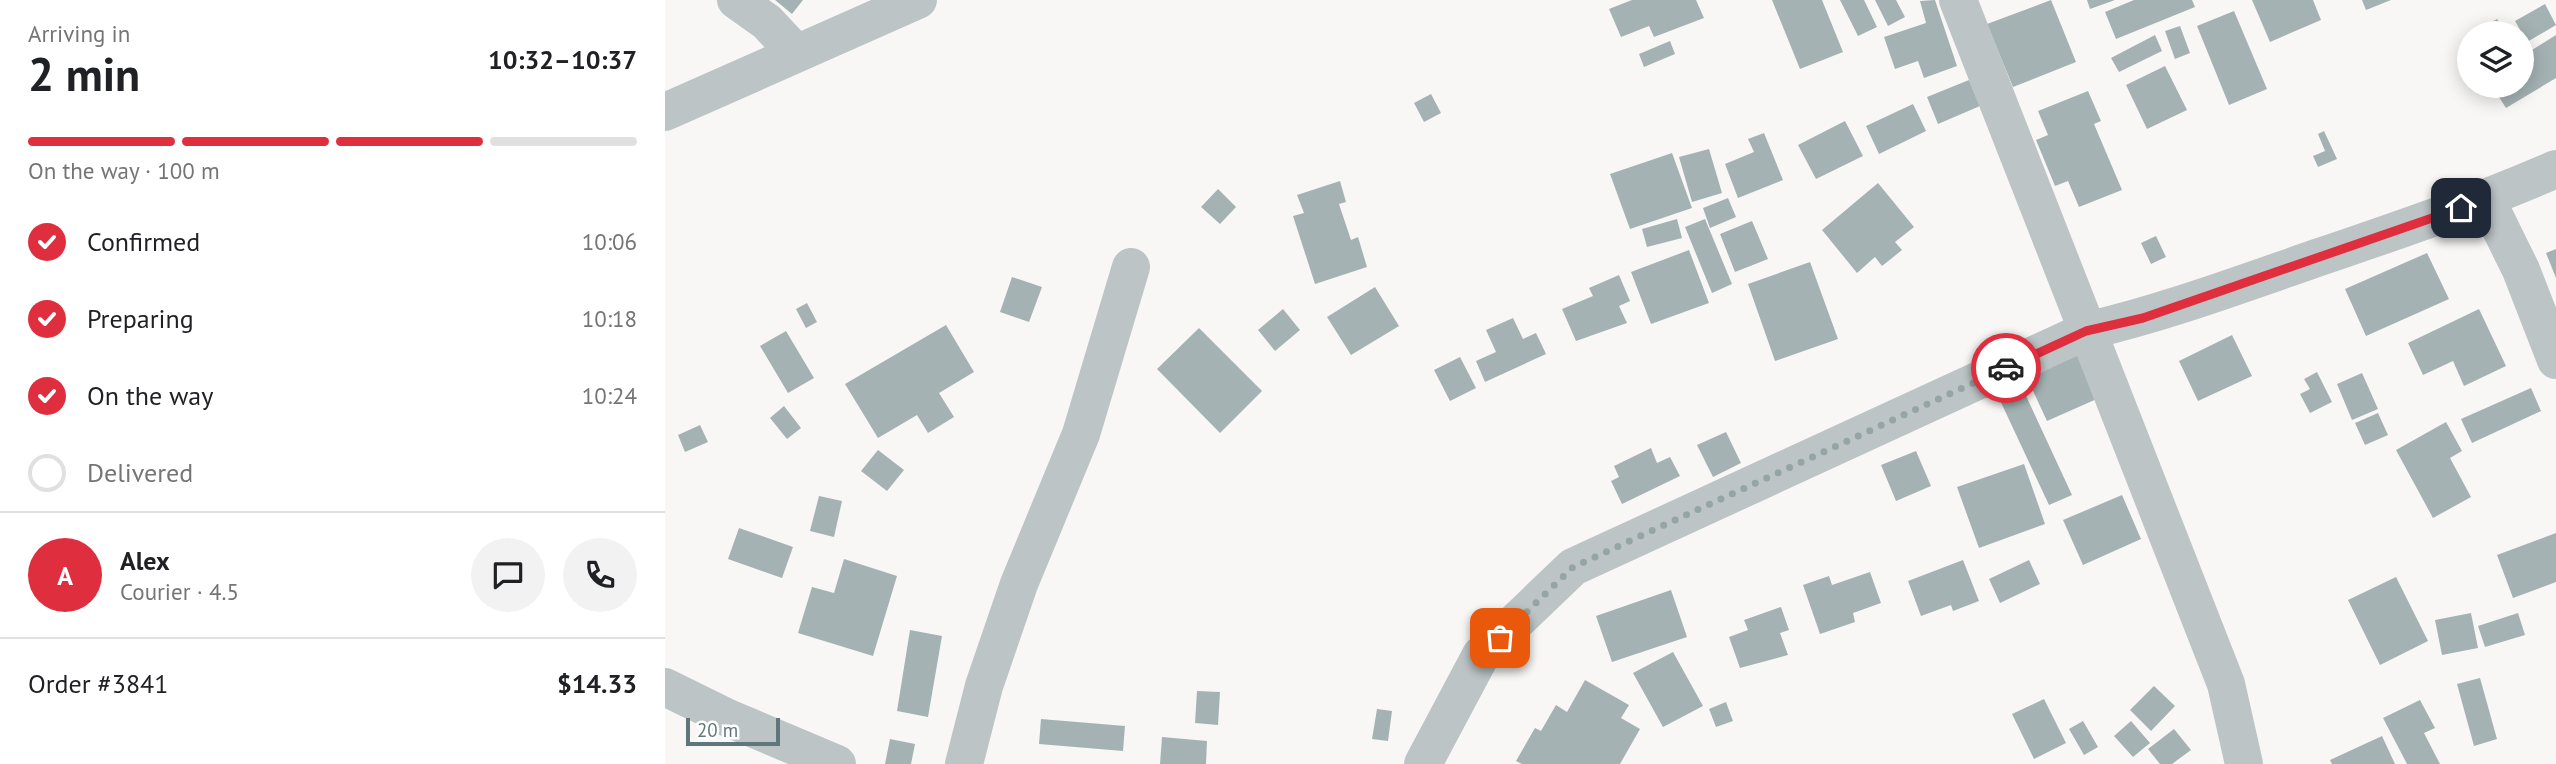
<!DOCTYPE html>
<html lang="en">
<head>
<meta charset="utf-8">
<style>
	:root { --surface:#fff; --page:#f2f2f2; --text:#202124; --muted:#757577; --line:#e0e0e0; --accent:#df2f3e }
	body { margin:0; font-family:"PT Sans",sans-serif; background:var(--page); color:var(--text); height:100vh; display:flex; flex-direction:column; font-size:26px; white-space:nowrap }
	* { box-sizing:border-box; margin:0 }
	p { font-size:23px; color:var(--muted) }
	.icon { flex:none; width:38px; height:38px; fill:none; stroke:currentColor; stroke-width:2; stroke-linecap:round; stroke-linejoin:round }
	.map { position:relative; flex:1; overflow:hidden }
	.drawer { display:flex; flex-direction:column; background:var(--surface); width:665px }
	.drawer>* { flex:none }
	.controls { position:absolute; left:1792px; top:21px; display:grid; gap:14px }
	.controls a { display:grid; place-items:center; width:77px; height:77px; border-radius:50%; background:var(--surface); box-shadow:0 4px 18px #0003; font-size:35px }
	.scale { position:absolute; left:21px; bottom:18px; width:94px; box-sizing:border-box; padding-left:7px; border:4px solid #5f777a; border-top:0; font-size:19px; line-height:24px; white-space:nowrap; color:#5f777a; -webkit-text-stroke:5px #fff; paint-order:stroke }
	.pin { position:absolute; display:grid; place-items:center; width:60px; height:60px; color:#fff; margin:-30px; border-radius:14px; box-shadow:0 4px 10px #0006 }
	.courier { position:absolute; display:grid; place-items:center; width:70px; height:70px; margin:-35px; border:5px solid #df2f3e; border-radius:50%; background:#fff; color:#222; box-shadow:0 2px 9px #0007 }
	.summary em { font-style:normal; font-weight:800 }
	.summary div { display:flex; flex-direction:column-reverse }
	.summary { display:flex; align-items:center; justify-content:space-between; height:119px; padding:0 28px }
	h1 { font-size:46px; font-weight:800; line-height:52px }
	.bar { display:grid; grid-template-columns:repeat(4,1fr); gap:10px 7px; align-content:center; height:84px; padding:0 28px }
	.bar i { height:9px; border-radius:5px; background:var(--line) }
	.bar .current { background:var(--accent) }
	.bar p { grid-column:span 4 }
	.line { display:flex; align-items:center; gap:18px; padding:0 28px; border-top:2px solid var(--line) }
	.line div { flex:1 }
	.round { display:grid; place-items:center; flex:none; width:74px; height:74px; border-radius:37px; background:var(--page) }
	ol { padding:0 28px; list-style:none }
	li { display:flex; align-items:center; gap:21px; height:77px }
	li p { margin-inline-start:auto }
	li .icon { padding:7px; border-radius:50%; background:var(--accent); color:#fff; stroke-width:4 }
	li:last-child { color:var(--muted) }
	li i { width:38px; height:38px; border:4px solid var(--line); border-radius:50% }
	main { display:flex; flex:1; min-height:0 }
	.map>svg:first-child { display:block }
	.building { fill:#a4b2b3 }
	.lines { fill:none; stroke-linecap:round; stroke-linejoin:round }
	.minor { stroke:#bdc4c6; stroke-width:38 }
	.done { stroke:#95a4a5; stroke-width:7; stroke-dasharray:0 12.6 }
	.route { stroke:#df2f3e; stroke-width:9 }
</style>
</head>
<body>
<main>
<section class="drawer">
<div class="summary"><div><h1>2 min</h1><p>Arriving in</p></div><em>10:32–10:37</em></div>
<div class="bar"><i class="current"></i><i class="current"></i><i class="current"></i><i></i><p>On the way · 100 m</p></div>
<ol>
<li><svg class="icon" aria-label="check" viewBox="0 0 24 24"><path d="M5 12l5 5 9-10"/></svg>Confirmed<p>10:06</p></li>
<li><svg class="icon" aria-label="check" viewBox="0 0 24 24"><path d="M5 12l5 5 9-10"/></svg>Preparing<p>10:18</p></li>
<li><svg class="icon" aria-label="check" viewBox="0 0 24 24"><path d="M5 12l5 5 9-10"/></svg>On the way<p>10:24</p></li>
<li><i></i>Delivered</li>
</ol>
<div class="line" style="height:126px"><b class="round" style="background:var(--accent);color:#fff">A</b><div><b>Alex</b><p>Courier · 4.5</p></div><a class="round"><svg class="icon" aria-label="chat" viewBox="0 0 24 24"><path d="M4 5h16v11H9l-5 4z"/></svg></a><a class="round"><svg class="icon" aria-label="phone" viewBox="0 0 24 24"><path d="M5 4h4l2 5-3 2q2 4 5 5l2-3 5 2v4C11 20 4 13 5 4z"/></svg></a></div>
<div class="line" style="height:91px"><div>Order #3841</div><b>$14.33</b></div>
</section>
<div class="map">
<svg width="1891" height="764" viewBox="0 0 1891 764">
	<rect width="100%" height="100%" fill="#f8f7f6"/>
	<!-- building -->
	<path class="building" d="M110 0H138L127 14Z
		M967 0H1031L1039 18 989 37 984 26 956 37 944 9Z
		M1107 0H1157L1178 52 1135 69Z
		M1175 0H1199L1212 27 1193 36Z
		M1210 0H1231L1240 17 1223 26Z
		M1270 0 1292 66 1259 78 1253 61 1230 69 1219 37 1261 23 1255 1Z
		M1386 0 1411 62 1348 87 1322 24Z
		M1422 0H1450L1425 9Z
		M1469 0H1527L1530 7 1451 39 1440 12Z
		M1587 0H1648L1656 20 1605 42Z
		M1697 0H1726L1701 10Z
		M1880 4 1891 25 1862 42 1850 21Z
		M1569 11 1602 89 1564 105 1532 26Z
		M1832 19 1841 33H1808Z
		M1515 26 1525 53 1510 59 1500 31Z
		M1490 35 1497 51 1454 72 1446 58Z
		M1891 35V78L1841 108 1827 86H1857V56Z
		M1005 41 1010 54 979 67 974 54Z
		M1500 66 1522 110 1482 129 1461 85Z
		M1304 80 1315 106 1273 124 1262 97Z
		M1423 91 1436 121 1429 124 1457 190 1414 207 1403 181 1390 186 1371 140 1383 135 1373 111Z
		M766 94 776 113 759 122 749 103Z
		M1248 104 1261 131 1214 154 1201 126Z
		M1180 121 1198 156 1151 179 1133 145Z
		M1659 131 1672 159 1653 167 1648 156 1660 151 1653 134Z
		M1099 133 1118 180 1073 198 1060 164 1089 152 1083 139Z
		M1044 149 1057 193 1027 202 1014 157Z
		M1007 153 1027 208 965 229 945 174Z
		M675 181 681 202 674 204 686 240 693 237 702 267 650 284 628 216 639 213 632 195Z
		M1213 183 1249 227 1230 242 1237 250 1217 266 1210 257 1192 273 1157 230Z
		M553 189 571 207 555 224 536 207Z
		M1063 198 1071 217 1045 228 1038 208Z
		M1012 219 1017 238 982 247 977 229Z
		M1040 219 1067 284 1047 293 1020 227Z
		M1087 221 1103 259 1070 272 1055 234Z
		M1491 236 1501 257 1486 264 1476 243Z
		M1891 249V278L1881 253Z
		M1024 250 1044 303 986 324 966 272Z
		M1762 253 1784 299 1701 336 1680 289Z
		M1145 262 1173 339 1110 361 1083 284Z
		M954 275 965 301 954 306 962 323 911 341 897 309 928 296 924 288Z
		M347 277 377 287 364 322 335 312Z
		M710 287 734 326 686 355 662 317Z
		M142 303 152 322 141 328 131 309Z
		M618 309 635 330 610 351 593 330Z
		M1814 309 1841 366 1799 386 1788 361 1758 375 1743 343Z
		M848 318 858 339 871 333 881 354 820 382 811 361 831 352 821 330Z
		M281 325 309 372 274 393 289 417 263 433 252 415 213 438 180 384Z
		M534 328 597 391 555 433 492 369Z
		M121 331 149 378 123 393 95 346Z
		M1567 335 1587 376 1533 401 1514 361Z
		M1413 352 1434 398 1382 421 1363 380Z
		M795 357 811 388 785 401 769 370Z
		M1652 372 1667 402 1645 413 1635 394 1645 389 1639 379Z
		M1697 373 1713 409 1687 420 1672 384Z
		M1356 385 1407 495 1384 505 1333 396Z
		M1866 388 1876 411 1807 443 1796 419Z
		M119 406 136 428 122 439 105 418Z
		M1713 413 1723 435 1700 445 1690 423Z
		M1781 422 1797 451 1785 458 1806 497 1768 518 1731 450Z
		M35 425 43 442 20 452 13 435Z
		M1061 432 1076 463 1048 477 1032 445Z
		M986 448 992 463 1005 457 1015 476 957 504 946 481 954 477 949 466Z
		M213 450 239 470 222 491 196 471Z
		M1251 451 1266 486 1231 501 1216 465Z
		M1359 464 1380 524 1314 548 1292 487Z
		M1457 495 1476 539 1418 565 1398 520Z
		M154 496 177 501 169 537 145 531Z
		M74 528 128 547 117 578 63 559Z
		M1891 533V582L1848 598 1832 555Z
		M179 559 232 576 208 656 133 633 147 587 169 593Z
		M1298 560 1314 601 1288 611 1286 605 1256 616 1243 581Z
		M1364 560 1375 584 1335 603 1324 579Z
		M1205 572 1216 603 1188 613 1190 622 1155 634 1138 585 1164 576 1167 585Z
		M1731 577 1763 641 1715 665 1683 600Z
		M1006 590 1022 637 947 662 931 616Z
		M1116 607 1124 630 1115 633 1123 655 1075 668 1064 637 1083 630 1079 620Z
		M1806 613 1813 648 1777 655 1770 620Z
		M1853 613 1860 635 1820 647 1813 626Z
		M245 630 277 636 263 717 232 711Z
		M1008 652 1038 706 998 727 968 673Z
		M1815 678 1832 739 1809 746 1792 684Z
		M920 680 964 705 956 718 975 729 955 764H857L851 761 870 728 876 731 891 705 902 712Z
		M1489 686 1510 706 1486 731 1465 710Z
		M532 691 555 692 553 725 530 723Z
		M1379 699 1401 743 1369 759 1347 714Z
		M1755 700 1770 728 1759 733 1775 764H1742L1718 718Z
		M1061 702 1068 721 1051 727 1044 709Z
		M712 709 727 711 723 741 707 739Z
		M376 719 460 726 458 751 374 744Z
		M1418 721 1433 747 1419 755 1404 729Z
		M1466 721 1485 743 1468 757 1449 736Z
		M1509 729 1526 750 1507 764H1495L1483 749Z
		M1717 736 1730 764H1667L1665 760Z
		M497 737 542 741 541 764H495Z
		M225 739 250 744 246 764H220Z"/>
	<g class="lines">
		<!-- minor -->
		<path class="minor" d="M71 0 102 22 130 52
			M1293 0 1561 684 1579 764
			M0 112 253 0
			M1821 199 1856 270 1891 360
			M0 687 63 718 172 764
			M299 764 319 686 354 584 416 434 466 267
			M758 764 816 655 908 567 1421 331C1498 313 1571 286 1646 260 1728 232 1811 204 1891 169"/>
	</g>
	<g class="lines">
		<!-- done -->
		<path class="done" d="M835 638 908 567 1341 368"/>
		<!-- route -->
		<path class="route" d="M1341 368 1421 331 1478 318 1796 208"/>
	</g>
</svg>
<div class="controls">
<a><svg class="icon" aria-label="layers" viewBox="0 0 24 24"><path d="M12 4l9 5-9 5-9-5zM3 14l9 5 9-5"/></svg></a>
</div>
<div class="scale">20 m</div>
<div class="pin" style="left:835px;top:638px;background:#ea580c"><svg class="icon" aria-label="bag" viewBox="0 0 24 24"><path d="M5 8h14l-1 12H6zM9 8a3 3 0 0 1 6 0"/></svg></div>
<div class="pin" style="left:1796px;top:208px;background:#1f2937"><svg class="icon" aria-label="home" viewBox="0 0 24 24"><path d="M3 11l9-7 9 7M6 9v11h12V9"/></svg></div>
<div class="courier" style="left:1341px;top:368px"><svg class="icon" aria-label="car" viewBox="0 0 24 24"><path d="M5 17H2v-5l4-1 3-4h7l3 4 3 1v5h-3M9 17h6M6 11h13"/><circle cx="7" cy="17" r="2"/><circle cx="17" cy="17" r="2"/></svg></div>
</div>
</main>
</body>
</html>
